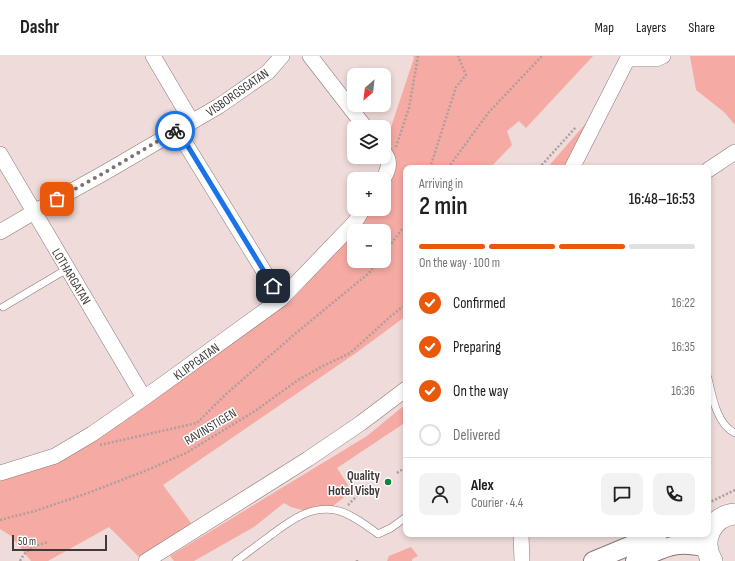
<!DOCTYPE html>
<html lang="en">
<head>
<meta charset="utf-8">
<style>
	:root { --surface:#fff; --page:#f2f2f2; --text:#202124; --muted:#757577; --line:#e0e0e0; --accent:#ea580c }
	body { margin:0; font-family:"Sofia Sans Condensed",sans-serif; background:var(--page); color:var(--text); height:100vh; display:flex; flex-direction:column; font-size:15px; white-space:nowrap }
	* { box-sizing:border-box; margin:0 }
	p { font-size:13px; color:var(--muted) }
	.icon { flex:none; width:22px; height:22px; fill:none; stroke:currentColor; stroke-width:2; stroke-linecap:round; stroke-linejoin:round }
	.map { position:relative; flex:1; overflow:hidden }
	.sheet { position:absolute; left:403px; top:109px; width:308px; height:372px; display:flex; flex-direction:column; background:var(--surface); border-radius:8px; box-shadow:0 2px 6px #0003 }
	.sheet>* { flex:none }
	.needle { width:26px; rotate:208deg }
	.controls { position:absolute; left:347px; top:12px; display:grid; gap:8px }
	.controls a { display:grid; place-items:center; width:44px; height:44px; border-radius:8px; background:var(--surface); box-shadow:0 2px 6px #0003; font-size:20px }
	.scale { position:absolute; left:12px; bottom:10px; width:95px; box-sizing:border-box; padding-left:4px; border:2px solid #413939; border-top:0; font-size:11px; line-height:14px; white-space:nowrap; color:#413939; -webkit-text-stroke:3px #fff; paint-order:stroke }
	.pin { position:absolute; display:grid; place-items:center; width:34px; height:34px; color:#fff; margin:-17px; border-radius:8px; box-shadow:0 2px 6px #0006 }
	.courier { position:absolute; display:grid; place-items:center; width:40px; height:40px; margin:-20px; border:3px solid #1a73e8; border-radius:50%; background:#fff; color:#222; box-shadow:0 1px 5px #0007 }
	.headline em { font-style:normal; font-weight:600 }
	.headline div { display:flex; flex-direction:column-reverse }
	.headline { display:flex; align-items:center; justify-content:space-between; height:68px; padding:0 16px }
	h1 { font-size:26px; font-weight:600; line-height:30px }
	.bar { display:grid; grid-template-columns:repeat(4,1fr); gap:6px 4px; align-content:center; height:48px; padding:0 16px }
	.bar i { height:5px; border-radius:3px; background:var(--line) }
	.bar .on { background:var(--accent) }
	.bar p { grid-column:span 4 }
	.line { display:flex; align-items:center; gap:10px; padding:0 16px; border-top:1px solid var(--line) }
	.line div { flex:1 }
	.round { display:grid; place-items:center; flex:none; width:42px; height:42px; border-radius:8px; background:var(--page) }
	ol { padding:0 16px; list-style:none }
	li { display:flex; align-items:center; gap:12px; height:44px }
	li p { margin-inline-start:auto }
	li .icon { padding:4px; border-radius:50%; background:var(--accent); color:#fff; stroke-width:4 }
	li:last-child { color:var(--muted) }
	li i { width:22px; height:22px; border:2px solid var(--line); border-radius:50% }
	header { display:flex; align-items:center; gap:24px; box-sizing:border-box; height:56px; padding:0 20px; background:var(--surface); border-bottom:1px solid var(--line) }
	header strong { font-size:19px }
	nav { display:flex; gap:22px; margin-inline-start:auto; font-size:14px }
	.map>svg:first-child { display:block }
	.green { fill:#f5aaa3 }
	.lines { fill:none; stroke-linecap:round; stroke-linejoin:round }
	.service-casing { stroke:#8a7876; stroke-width:8 }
	.minor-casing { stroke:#8a7876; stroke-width:16 }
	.tertiary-casing { stroke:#8a7876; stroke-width:20 }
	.secondary-casing { stroke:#8a7876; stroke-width:22 }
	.path { stroke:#ae9e9d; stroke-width:2.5; stroke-dasharray:2 2; stroke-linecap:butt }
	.service { stroke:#fff; stroke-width:7 }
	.minor { stroke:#fff; stroke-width:15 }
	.tertiary { stroke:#fff; stroke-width:18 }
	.secondary { stroke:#fff; stroke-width:21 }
	.done { stroke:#7e7271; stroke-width:4; stroke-dasharray:0 7.2 }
	.route { stroke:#1a73e8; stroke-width:5 }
	.poi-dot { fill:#10853d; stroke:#fff; stroke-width:1.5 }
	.labels { text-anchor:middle; stroke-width:3; stroke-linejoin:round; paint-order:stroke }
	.street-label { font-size:13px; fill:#413939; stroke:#fff }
	.poi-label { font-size:13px; font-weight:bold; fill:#413939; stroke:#fff; text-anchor:end }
</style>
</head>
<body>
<header>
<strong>Dashr</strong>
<nav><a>Map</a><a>Layers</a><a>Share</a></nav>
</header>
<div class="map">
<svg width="735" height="505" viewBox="0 0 735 505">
	<rect width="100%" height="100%" fill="#efdbd9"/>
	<!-- green -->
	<path class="green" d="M413 0H593L526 72 519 65 507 75 512 89 490 112H406V260L356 297 163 429 194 471 141 503 109 471 48 505H31L11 480 0 473V423L148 347 289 247 354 176V205H384V175H355L370 153H384V131L393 116 385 89 414 2Z
		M690 0H735V69L724 56 696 34Z
		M594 58 568 112H547Z
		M406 348V366L337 412 352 435 333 450 302 454 291 451 284 447 254 471 194 505H174L170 500 367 380Z
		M411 491 418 500 412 503V505H387L389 500Z"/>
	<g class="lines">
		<defs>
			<path id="service" d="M3 251 67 213
				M708 322C712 340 717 369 735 377
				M236 505C248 496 259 488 271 479 290 465 309 450 335 454 349 456 367 470 378 478L391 472 406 461"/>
			<path id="minor" d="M153 0 192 66
				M310 0 365 71
				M628 3H656L663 0
				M177 74 281 243
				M0 98 144 342
				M572 112 629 0
				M708 114 735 96
				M383 123C389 114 391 105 384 96
				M0 176 34 156 104 117 219 50 268 16 282 0
				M0 417 55 400 92 378 144 342 281 243 355 166 363 153
				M521 478 522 505
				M146 505 308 403 361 367 406 333"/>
			<path id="tertiary" d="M593 505 658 478
				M635 505C665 492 673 484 707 492"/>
			<path id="secondary" d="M712 505C700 485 711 460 735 458"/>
		</defs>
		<!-- service casing -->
		<use href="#service" class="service-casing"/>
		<!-- minor casing -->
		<use href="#minor" class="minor-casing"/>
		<!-- tertiary casing -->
		<use href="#tertiary" class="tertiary-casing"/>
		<!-- secondary casing -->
		<use href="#secondary" class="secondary-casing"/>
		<!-- path -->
		<path class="path" d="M396 91 409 52 418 0
			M430 112 456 31 466 19 458 0
			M448 112 489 56 542 0
			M539 112 576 71
			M384 197 406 168
			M100 389 197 367 225 339 296 277 369 217 378 205
			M397 417 406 411
			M708 447 735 434
			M348 449 354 443 366 429
			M0 464 35 455 88 437 145 415 186 397 255 355 298 324 321 311 350 297 390 261 406 248
			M20 505C27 492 34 490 48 486
			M357 505V504"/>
		<!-- service -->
		<use href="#service" class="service"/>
		<!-- minor -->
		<use href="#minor" class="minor"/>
		<!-- tertiary -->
		<use href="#tertiary" class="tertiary"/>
		<!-- secondary -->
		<use href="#secondary" class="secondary"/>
	</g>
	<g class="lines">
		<!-- done -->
		<path class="done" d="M57 143 104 117 175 75"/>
		<!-- route -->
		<path class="route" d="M175 75 178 74 273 230"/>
	</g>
	<!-- markers -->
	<circle class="poi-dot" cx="388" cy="426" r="4"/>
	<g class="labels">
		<!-- street labels -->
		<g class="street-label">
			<text transform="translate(237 36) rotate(-35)" y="5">VISBORGSGATAN</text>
			<text transform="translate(72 220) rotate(59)" y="5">LOTHARGATAN</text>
			<text transform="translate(196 305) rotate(-36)" y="5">KLIPPGATAN</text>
			<text transform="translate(210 370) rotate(-31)" y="5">RAVINSTIGEN</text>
		</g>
		<!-- poi labels -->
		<g class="poi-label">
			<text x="380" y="424">Quality<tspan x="380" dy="15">Hotel Visby</tspan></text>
		</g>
	</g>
</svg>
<div class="controls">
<a><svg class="needle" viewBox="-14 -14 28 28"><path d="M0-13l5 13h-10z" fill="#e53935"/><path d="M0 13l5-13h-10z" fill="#757577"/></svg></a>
<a><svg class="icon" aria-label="layers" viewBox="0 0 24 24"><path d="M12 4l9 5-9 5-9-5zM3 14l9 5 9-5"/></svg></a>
<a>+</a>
<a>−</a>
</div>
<div class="scale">50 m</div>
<div class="pin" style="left:57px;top:143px;background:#ea580c"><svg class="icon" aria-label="bag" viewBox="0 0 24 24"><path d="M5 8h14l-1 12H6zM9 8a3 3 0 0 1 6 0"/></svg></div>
<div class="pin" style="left:273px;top:230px;background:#1f2937"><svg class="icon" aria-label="home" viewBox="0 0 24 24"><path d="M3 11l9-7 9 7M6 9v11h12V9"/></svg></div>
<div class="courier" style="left:175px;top:75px"><svg class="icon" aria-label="bike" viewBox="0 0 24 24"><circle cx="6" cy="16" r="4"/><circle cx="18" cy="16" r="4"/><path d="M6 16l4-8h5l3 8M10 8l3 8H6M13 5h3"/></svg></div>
<section class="sheet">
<div class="headline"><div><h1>2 min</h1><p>Arriving in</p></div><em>16:48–16:53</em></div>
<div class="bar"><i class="on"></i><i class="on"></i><i class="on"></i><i></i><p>On the way · 100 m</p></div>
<ol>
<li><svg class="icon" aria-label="check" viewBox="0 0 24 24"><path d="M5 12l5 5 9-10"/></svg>Confirmed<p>16:22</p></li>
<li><svg class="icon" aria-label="check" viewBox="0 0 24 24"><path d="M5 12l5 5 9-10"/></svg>Preparing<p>16:35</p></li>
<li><svg class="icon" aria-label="check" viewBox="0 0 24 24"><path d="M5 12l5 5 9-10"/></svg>On the way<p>16:36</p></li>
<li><i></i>Delivered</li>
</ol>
<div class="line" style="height:72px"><a class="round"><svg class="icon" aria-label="person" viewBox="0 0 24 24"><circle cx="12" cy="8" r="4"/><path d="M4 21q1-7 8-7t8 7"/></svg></a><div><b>Alex</b><p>Courier · 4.4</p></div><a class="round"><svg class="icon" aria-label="chat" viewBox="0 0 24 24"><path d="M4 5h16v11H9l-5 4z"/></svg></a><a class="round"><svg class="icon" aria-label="phone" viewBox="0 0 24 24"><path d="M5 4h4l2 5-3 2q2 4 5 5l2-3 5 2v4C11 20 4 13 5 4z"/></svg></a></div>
</section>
</div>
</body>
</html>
